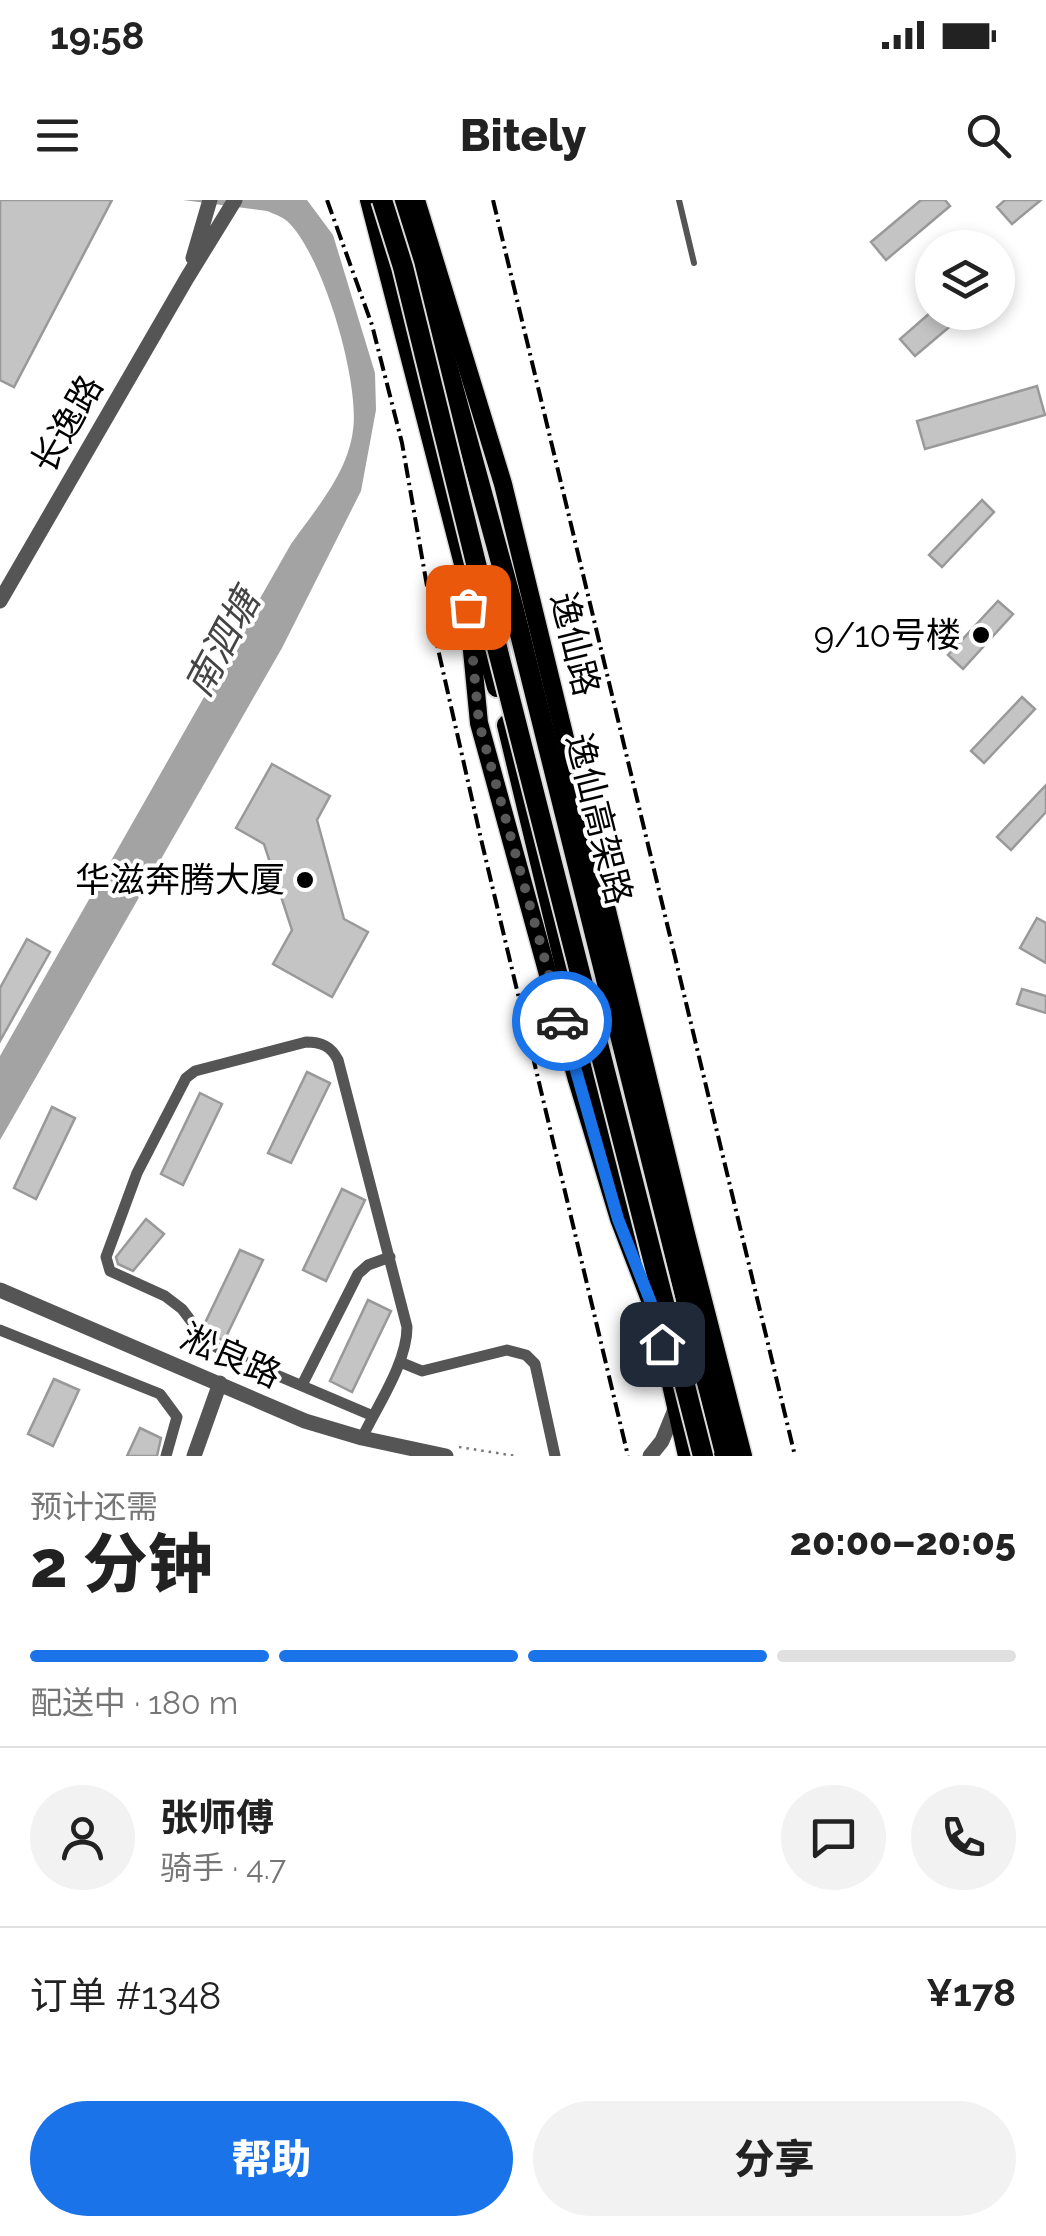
<!DOCTYPE html>
<html lang="zh">
<head>
<meta charset="utf-8">
<style>
	:root { --surface:#fff; --page:#f2f2f2; --text:#222; --muted:#767676; --line:#e0e0e0; --accent:#1a73e8 }
	body { margin:0; font-family:Raleway,"Noto Sans SC",sans-serif; background:var(--page); color:var(--text); height:100vh; display:flex; flex-direction:column; font-size:38px; white-space:nowrap }
	* { box-sizing:border-box; margin:0 }
	p { font-size:32px; color:var(--muted) }
	.icon { flex:none; width:55px; height:55px; fill:none; stroke:currentColor; stroke-width:2; stroke-linecap:round; stroke-linejoin:round }
	.map { position:relative; height:1256px; overflow:hidden }
	.details { display:flex; flex-direction:column; background:var(--surface); flex:1 }
	.details>* { flex:none }
	.controls { position:absolute; left:915px; top:30px; display:grid; gap:20px }
	.controls a { display:grid; place-items:center; width:100px; height:100px; border-radius:50%; background:var(--surface); box-shadow:0 5px 15px #0003; font-size:50px }
	.pin { position:absolute; display:grid; place-items:center; width:85px; height:85px; color:#fff; margin:-42px; border-radius:20px; box-shadow:0 5px 15px #0006 }
	.courier { position:absolute; display:grid; place-items:center; width:100px; height:100px; margin:-50px; border:8px solid #1a73e8; border-radius:50%; background:#fff; color:#222; box-shadow:0 2px 12px #0007 }
	.summary em { font-style:normal; font-weight:800 }
	.summary div { display:flex; flex-direction:column-reverse }
	.summary { display:flex; align-items:center; justify-content:space-between; height:170px; padding:0 30px }
	h1 { font-size:65px; font-weight:800; line-height:75px }
	.bar { display:grid; grid-template-columns:repeat(4,1fr); gap:15px 10px; align-content:center; height:120px; padding:0 30px }
	.bar i { height:12px; border-radius:8px; background:var(--line) }
	.bar .selected { background:var(--accent) }
	.bar p { grid-column:span 4 }
	.line { display:flex; align-items:center; gap:25px; padding:0 30px; border-top:2px solid var(--line) }
	.line div { flex:1 }
	.round { display:grid; place-items:center; flex:none; width:105px; height:105px; border-radius:52px; background:var(--page) }
	.button { display:flex; gap:20px; margin-top:auto; padding:20px 30px }
	.button a { flex:1; height:115px; border-radius:60px; background:var(--accent); color:#fff; font-size:40px; font-weight:800; line-height:115px; text-align:center }
	.button a+a { background:var(--page); color:var(--text) }
	.status { display:flex; justify-content:space-between; align-items:center; height:70px; padding:0 50px; background:var(--surface); direction:ltr }
	.status svg { height:28px; fill:currentColor }
	header { display:flex; justify-content:space-between; align-items:center; height:130px; padding:0 30px; background:var(--surface); font-size:45px; font-weight:800 }
	.map>svg:first-child { display:block }
	.water { fill:#a3a3a3 }
	.building { fill:#c4c4c4; stroke:#999; stroke-width:2.5 }
	.lines { fill:none; stroke-linecap:round; stroke-linejoin:round }
	.primary-casing { stroke:#dbdbdb; stroke-width:21 }
	.trunk-casing { stroke:#dbdbdb; stroke-width:24 }
	.path { stroke:#777; stroke-width:2.5; stroke-dasharray:2.5 5; stroke-linecap:butt }
	.service { stroke:#555; stroke-width:6 }
	.minor { stroke:#555; stroke-width:11 }
	.tertiary { stroke:#555; stroke-width:15 }
	.primary { stroke:#000; stroke-width:18 }
	.trunk { stroke:#000; stroke-width:20 }
	.rail { stroke:#000; stroke-width:4; stroke-dasharray:15 5 2.5 5; stroke-linecap:butt }
	.trunk-bridge-casing { stroke:#dbdbdb; stroke-width:24; stroke-linecap:butt }
	.trunk-bridge { stroke:#000; stroke-width:20 }
	.done { stroke:#595959; stroke-width:10; stroke-dasharray:0 18 }
	.route { stroke:#1a73e8; stroke-width:12 }
	.poi-dot { fill:#000; stroke:#fff; stroke-width:4 }
	.labels { text-anchor:middle; stroke-width:8; stroke-linejoin:round; paint-order:stroke }
	.street-label { font-size:35px; fill:#000; stroke:#fff }
	.poi-label { font-size:35px; fill:#000; stroke:#fff; text-anchor:end }
	.water-label { font-size:38px; font-style:italic; fill:#444; stroke:#fff }
</style>
</head>
<body>
<div class="status"><b>19:58</b><svg viewBox="0 0 49 12"><path d="M0 12V9h3v3zM5 12V6h3v6zM10 12V3h3v9zM15 12V0h3v12zM26 1h20v11H26zM47 4h2v5h-2z"/></svg></div>
<header><svg class="icon" aria-label="menu" viewBox="0 0 24 24"><path d="M4 6h16M4 12h16M4 18h16"/></svg>Bitely<svg class="icon" aria-label="search" viewBox="0 0 24 24"><circle cx="10" cy="10" r="6"/><path d="M15 15l6 6"/></svg></header>
<div class="map">
<svg width="1046" height="1256" viewBox="0 0 1046 1256">
	<rect width="100%" height="100%" fill="#fff"/>
	<!-- water -->
	<path class="water" d="M183 0H307L333 35 375 173 376 210 361 291 282 448 0 940V856L291 344C315 310 348 273 353 230 360 182 323 54 287 21 281 16 274 14 267 11Z"/>
	<!-- building -->
	<path class="building" d="M0 0H112L14 187 0 180Z
		M921 0H945L950 6 886 60 871 42Z
		M1005 0H1041L1012 24 997 7Z
		M931 112H967L915 156 900 139Z
		M1037 186 1045 215 925 249 917 221Z
		M982 300 994 312 942 367 929 355Z
		M998 401 1013 414 963 469 948 455Z
		M1022 497 1035 509 984 563 971 551Z
		M272 564 330 596 317 620 344 719 368 732 332 797 273 764 292 730 264 644 236 628Z
		M1046 585V612L1011 650 997 637Z
		M1037 718 1046 723V763L1020 748Z
		M27 739 50 752 0 841V788Z
		M1022 789 1046 796V813L1017 804Z
		M307 872 330 883 291 963 268 953Z
		M200 893 222 904 183 985 161 974Z
		M52 907 75 918 36 999 14 988Z
		M342 989 365 1000 326 1081 303 1070Z
		M146 1019 164 1034 133 1071 118 1064 116 1057Z
		M240 1050 263 1060 224 1141 213 1135 205 1123Z
		M368 1100 391 1111 352 1192 330 1181Z
		M54 1179 79 1190 53 1246 28 1234Z
		M140 1228 161 1238 157 1256H127Z"/>
	<g class="lines">
		<defs>
			<path id="primary" d="M369 0 464 368 479 523 577 880 619 1019 655 1113 687 1256
				M416 0 503 284 686 1034 743 1256"/>
			<path id="trunk" d="M402 0 514 410 725 1256
				M464 368 497 487
				M507 525 599 907 629 1011 642 1038"/>
		</defs>
		<!-- primary casing -->
		<use href="#primary" class="primary-casing"/>
		<!-- trunk casing -->
		<use href="#trunk" class="trunk-casing"/>
		<!-- path -->
		<path class="path" d="M459 1247 516 1256"/>
		<!-- service -->
		<path class="service" d="M679 0 694 63"/>
		<!-- minor -->
		<path class="minor" d="M0 1130 160 1194 177 1217 166 1256
			M400 1162 422 1171 507 1150 526 1155 535 1164 555 1256
			M302 1185 358 1074 368 1065 390 1057
			M362 1238C377 1206 407 1163 407 1127L338 860C331 846 321 842 306 842L195 871 186 878 137 973 106 1057 110 1071 165 1096 182 1109 207 1142 234 1157 373 1216"/>
		<!-- tertiary -->
		<path class="tertiary" d="M193 58 210 0
			M0 401 187 78 235 0
			M0 1090 305 1221 362 1238 446 1256
			M194 1256 220 1183
			M650 1256 662 1241 676 1207"/>
		<!-- primary -->
		<use href="#primary" class="primary"/>
		<!-- trunk -->
		<use href="#trunk" class="trunk"/>
		<!-- rail -->
		<path class="rail" d="M327 0 372 125 402 243 438 449 481 639 628 1256
			M493 0 795 1256"/>
		<defs>
			<path id="trunk-bridge" d="M382 0 403 67 487 408 703 1256"/>
		</defs>
		<!-- trunk-bridge casing -->
		<use href="#trunk-bridge" class="trunk-bridge-casing"/>
		<!-- trunk-bridge -->
		<use href="#trunk-bridge" class="trunk-bridge"/>
	</g>
	<g class="lines">
		<!-- done -->
		<path class="done" d="M468 407 479 523 562 821"/>
		<!-- route -->
		<path class="route" d="M562 821 618 1019 655 1113 662 1144"/>
	</g>
	<!-- markers -->
	<g class="poi-dot">
		<circle cx="981" cy="435" r="10"/>
		<circle cx="305" cy="680" r="10"/>
	</g>
	<g class="labels">
		<!-- street labels -->
		<g class="street-label">
			<text transform="translate(67 224) rotate(-60)" y="12">长逸路</text>
			<text transform="translate(575 444) rotate(76)" y="12">逸仙路</text>
			<text transform="translate(599 619) rotate(76)" y="12">逸仙高架路</text>
			<text transform="translate(231 1156) rotate(24)" y="12">淞良路</text>
		</g>
		<!-- poi labels -->
		<g class="poi-label">
			<text x="961" y="447">9/10号楼</text>
			<text x="285" y="692">华滋奔腾大厦</text>
		</g>
		<!-- water labels -->
		<g class="water-label">
			<text transform="translate(222 443) rotate(-62)" y="13">南泗塘</text>
		</g>
	</g>
</svg>
<div class="controls">
<a><svg class="icon" aria-label="layers" viewBox="0 0 24 24"><path d="M12 4l9 5-9 5-9-5zM3 14l9 5 9-5"/></svg></a>
</div>
<div class="pin" style="left:468px;top:407px;background:#ea580c"><svg class="icon" aria-label="bag" viewBox="0 0 24 24"><path d="M5 8h14l-1 12H6zM9 8a3 3 0 0 1 6 0"/></svg></div>
<div class="pin" style="left:662px;top:1144px;background:#1f2937"><svg class="icon" aria-label="home" viewBox="0 0 24 24"><path d="M3 11l9-7 9 7M6 9v11h12V9"/></svg></div>
<div class="courier" style="left:562px;top:821px"><svg class="icon" aria-label="car" viewBox="0 0 24 24"><path d="M5 17H2v-5l4-1 3-4h7l3 4 3 1v5h-3M9 17h6M6 11h13"/><circle cx="7" cy="17" r="2"/><circle cx="17" cy="17" r="2"/></svg></div>
</div>
<section class="details">
<div class="summary"><div><h1>2 分钟</h1><p>预计还需</p></div><em>20:00–20:05</em></div>
<div class="bar"><i class="selected"></i><i class="selected"></i><i class="selected"></i><i></i><p>配送中 · 180 m</p></div>
<div class="line" style="height:180px"><a class="round"><svg class="icon" aria-label="person" viewBox="0 0 24 24"><circle cx="12" cy="8" r="4"/><path d="M4 21q1-7 8-7t8 7"/></svg></a><div><b>张师傅</b><p>骑手 · 4.7</p></div><a class="round"><svg class="icon" aria-label="chat" viewBox="0 0 24 24"><path d="M4 5h16v11H9l-5 4z"/></svg></a><a class="round"><svg class="icon" aria-label="phone" viewBox="0 0 24 24"><path d="M5 4h4l2 5-3 2q2 4 5 5l2-3 5 2v4C11 20 4 13 5 4z"/></svg></a></div>
<div class="line" style="height:130px"><div>订单 #1348</div><b>¥178</b></div>
<div class="button"><a>帮助</a><a>分享</a></div>
</section>
</body>
</html>
